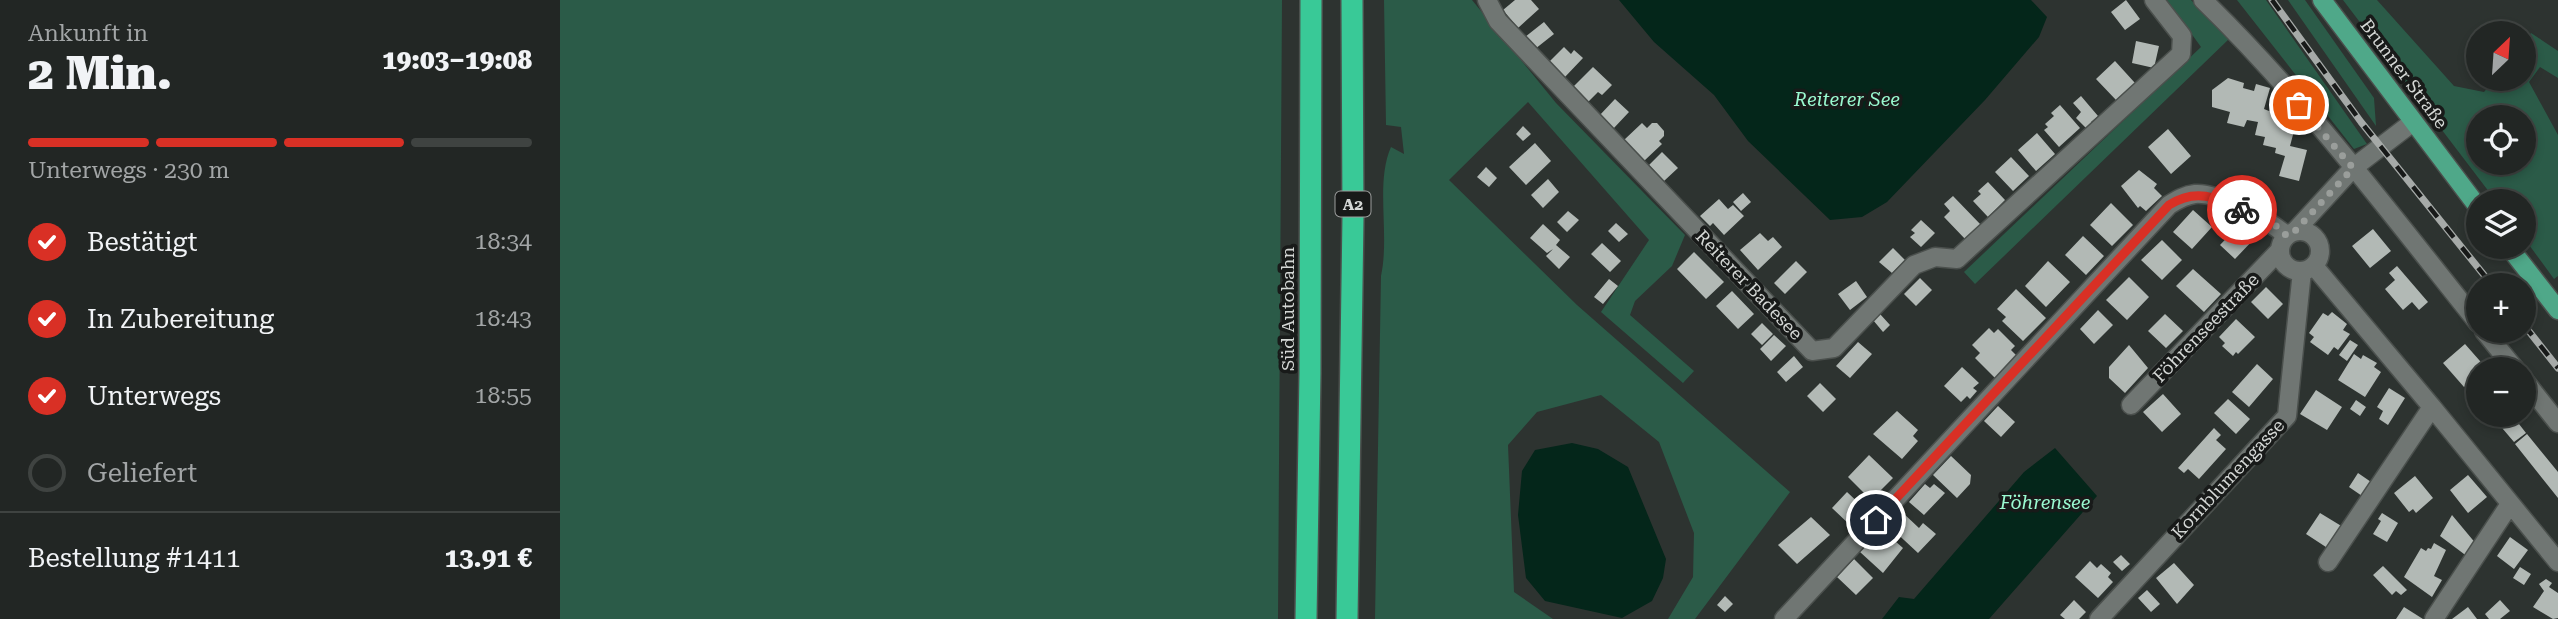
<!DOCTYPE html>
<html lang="de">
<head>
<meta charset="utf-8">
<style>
	:root { --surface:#222624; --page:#2e3231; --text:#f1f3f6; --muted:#a2a5a6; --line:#3f4341; --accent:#d93025 }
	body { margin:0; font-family:"Roboto Serif",serif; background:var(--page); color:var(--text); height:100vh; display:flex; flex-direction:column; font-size:26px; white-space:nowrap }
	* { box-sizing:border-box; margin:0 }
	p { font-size:23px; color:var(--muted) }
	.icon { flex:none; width:38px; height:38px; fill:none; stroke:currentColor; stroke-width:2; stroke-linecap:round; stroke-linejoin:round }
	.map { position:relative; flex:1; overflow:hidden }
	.sheet { display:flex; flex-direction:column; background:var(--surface); width:560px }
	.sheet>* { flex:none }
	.needle { width:46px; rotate:25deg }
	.fabs { position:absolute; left:1906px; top:21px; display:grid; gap:14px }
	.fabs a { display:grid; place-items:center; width:70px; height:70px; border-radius:50%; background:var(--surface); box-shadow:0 4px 10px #0003,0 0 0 2px var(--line); font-size:35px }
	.pin { position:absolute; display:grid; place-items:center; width:60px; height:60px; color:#fff; margin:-30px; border:4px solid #fff; border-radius:50%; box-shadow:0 2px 7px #0007 }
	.courier { position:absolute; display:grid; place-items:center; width:70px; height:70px; margin:-35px; border:5px solid #d93025; border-radius:50%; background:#fff; color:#222; box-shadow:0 2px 9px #0007 }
	.overview em { font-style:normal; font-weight:800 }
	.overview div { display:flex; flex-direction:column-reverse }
	.overview { display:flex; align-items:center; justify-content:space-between; height:119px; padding:0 28px }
	h1 { font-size:46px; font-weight:800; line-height:52px }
	.bar { display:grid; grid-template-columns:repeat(4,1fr); gap:10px 7px; align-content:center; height:84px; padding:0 28px }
	.bar i { height:9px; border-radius:5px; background:var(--line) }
	.bar .on { background:var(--accent) }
	.bar p { grid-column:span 4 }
	.line { display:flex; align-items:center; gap:18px; padding:0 28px; border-top:2px solid var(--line) }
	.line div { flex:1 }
	ol { padding:0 28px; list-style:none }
	li { display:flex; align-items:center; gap:21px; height:77px }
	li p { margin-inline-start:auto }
	li .icon { padding:7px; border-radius:50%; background:var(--accent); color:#fff; stroke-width:4 }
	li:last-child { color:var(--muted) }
	li i { width:38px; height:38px; border:4px solid var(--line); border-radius:50% }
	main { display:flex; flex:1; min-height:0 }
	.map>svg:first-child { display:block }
	.green { fill:#2b5b48; fill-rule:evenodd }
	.water { fill:#04261a }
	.building { fill:#b2b9b5 }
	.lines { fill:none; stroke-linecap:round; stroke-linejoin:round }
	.minor-casing { stroke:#4b504d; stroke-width:21 }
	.major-casing { stroke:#4b504d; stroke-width:21 }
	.highway-casing { stroke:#4b504d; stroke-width:24 }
	.minor { stroke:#707673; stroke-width:18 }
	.major { stroke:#4fa889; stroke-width:18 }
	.highway { stroke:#39c997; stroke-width:21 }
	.rail-casing { stroke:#a6aaa8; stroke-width:7 }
	.rail { stroke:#181a19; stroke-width:4.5; stroke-dasharray:13; stroke-linecap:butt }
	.done { stroke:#9a9e9b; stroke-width:7; stroke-dasharray:0 12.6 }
	.route { stroke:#d93025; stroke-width:9 }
	.labels { text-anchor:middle; stroke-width:7; stroke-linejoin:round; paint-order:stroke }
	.shield { fill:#181a19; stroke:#9c9e9d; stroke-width:2 }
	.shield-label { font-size:16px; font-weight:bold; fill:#d4d7d5 }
	.street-label { font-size:18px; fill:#d4d7d5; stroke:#181a19 }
	.water-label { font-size:19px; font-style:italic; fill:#9af9d0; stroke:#181a19 }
</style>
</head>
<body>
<main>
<section class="sheet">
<div class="overview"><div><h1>2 Min.</h1><p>Ankunft in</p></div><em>19:03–19:08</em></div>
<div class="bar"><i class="on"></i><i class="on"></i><i class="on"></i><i></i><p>Unterwegs · 230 m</p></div>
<ol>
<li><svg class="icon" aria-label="check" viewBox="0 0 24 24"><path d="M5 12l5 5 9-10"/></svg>Bestätigt<p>18:34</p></li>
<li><svg class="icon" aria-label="check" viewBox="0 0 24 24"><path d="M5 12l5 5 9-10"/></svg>In Zubereitung<p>18:43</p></li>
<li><svg class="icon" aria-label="check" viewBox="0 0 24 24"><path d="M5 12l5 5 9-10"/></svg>Unterwegs<p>18:55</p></li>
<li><i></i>Geliefert</li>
</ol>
<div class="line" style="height:91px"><div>Bestellung #1411</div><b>13.91 €</b></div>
</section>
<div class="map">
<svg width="1998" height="619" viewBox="0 0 1998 619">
	<rect width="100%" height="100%" fill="#2d3330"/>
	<!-- green -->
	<path class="green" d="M0 0H722L718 619H0Z
		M824 0H912L996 103 1125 235 1112 266 1075 301 1070 315 1134 371 1123 383 1041 312 1089 240 968 102 889 180 1017 305 1230 492 1135 619H1108L1133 577 1134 533 1099 442 1041 395 977 412 948 445 954 592 993 619H815L821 276C830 234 815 183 831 147L844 154 841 127 826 125Z
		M1607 0H1631L1669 39 1415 284 1404 272 1641 47Z
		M1677 0H1706L1807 144 1794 149Z
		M1728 0H1745L1814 98 1816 126Z
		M1783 0H1817L1894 86 1924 92 1935 79H1964V43L1971 33 1998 51V78L1980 67 1969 82 1998 135V276L1994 279 1964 238V201H1936ZM1918 117H1964V163H1918Z"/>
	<!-- water -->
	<path class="water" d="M1059 0H1471L1487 17 1479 37 1425 100 1327 202 1302 217 1270 220 1188 141 1154 95 1094 42Z
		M1012 443 1038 449 1068 467 1106 559 1103 578 1092 601 1062 618 985 601 966 578 958 515 962 471 975 450Z
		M1495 448 1537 496 1429 619H1322L1339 597 1354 599 1464 472Z"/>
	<!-- building -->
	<path class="building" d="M955 0H971L979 9 958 28 943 10Z
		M1566 0 1580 19 1565 30 1551 12Z
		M984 22 994 34 975 49 965 37Z
		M1576 41 1599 46 1594 68 1572 63Z
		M1004 47 1011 54 1014 50 1023 58 1004 78 988 63Z
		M1555 61 1575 83 1556 100 1536 79Z
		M1033 67 1052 85 1042 95 1038 92 1028 102 1013 87Z
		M1668 78 1684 83 1683 88 1694 91 1696 84 1710 88 1704 109 1724 117 1722 127 1734 131 1730 146 1747 150 1739 181 1719 176 1725 156 1715 153 1716 148 1703 145 1705 137 1695 135 1698 122 1687 120 1684 127 1667 123 1670 112 1652 107V90Z
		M1521 96 1538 116 1531 122 1533 125 1528 130 1516 118 1521 112 1513 103Z
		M1055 99 1069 112 1053 129 1039 116Z
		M1500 105 1520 128 1499 147 1484 130 1488 127 1485 124 1494 116 1491 113Z
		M1082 123 1087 128 1092 123H1097L1104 131V136L1099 141 1102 144 1084 161 1064 140Z
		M963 126 971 134 963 141 956 134Z
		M1608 129 1631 156 1611 174 1588 147Z
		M1477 133 1495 154 1476 171 1458 150Z
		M975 143 991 161 966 185 949 167Z
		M1102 152 1118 168 1104 181 1089 165Z
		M1451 157 1469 176 1453 191 1435 172Z
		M926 167 937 178 929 187 917 177Z
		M1579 170 1597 184 1594 188 1602 196 1586 211 1580 206 1578 208 1561 186Z
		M988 179 999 192 983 208 971 195Z
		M1428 182 1445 200 1428 217 1413 201 1421 194 1418 191Z
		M1183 193 1191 202 1181 211 1173 202Z
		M1393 196 1421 225 1406 240 1384 217 1390 211 1384 204Z
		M1159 199 1168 209 1173 205 1184 216 1164 235 1153 223 1150 226 1140 216Z
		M1551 203 1573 225 1552 246 1530 225Z
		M1633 210 1652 227 1632 249 1613 232Z
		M1008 211 1019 220 1007 232 997 222Z
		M1361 220 1375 233 1361 247 1350 237 1355 233 1351 230Z
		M1056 223 1068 234 1059 242 1048 231Z
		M983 224 1000 240 996 245 1010 257 999 269 986 256 993 249 987 253 970 238Z
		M1679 225 1694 239 1675 259 1660 245Z
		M1813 229 1831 251 1810 268 1792 246Z
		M1200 233 1208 241 1213 237 1222 247 1198 270 1180 250Z
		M1523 236 1544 256 1526 275 1505 255Z
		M1602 240 1622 260 1602 280 1581 260Z
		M1042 243 1061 261 1050 272 1031 254Z
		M1333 248 1345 260 1332 273 1319 262Z
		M1134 252 1164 282 1146 299 1117 269Z
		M1236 261 1247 272 1225 294 1214 283Z
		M1488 261 1510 282 1486 307 1465 286Z
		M1837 266 1868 302 1859 310 1852 302 1843 310 1825 289 1835 280 1829 273Z
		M1633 269 1661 294 1644 312 1616 286Z
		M1569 277 1589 297 1567 320 1546 300Z
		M1360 278 1372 290 1356 306 1344 294Z
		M1049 279 1058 286 1043 304 1034 297Z
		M1296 281 1307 297 1290 310 1278 294Z
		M1706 287 1723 304 1708 319 1691 302Z
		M1456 289 1486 318 1463 341 1442 321 1446 317 1437 309Z
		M1172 291 1194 314 1178 329 1156 306Z
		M1538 310 1553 325 1534 344 1520 329Z
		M1772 312 1787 324 1783 330 1790 334 1778 350 1774 347 1768 355 1750 342 1754 337 1749 333 1763 313 1768 316Z
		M1320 314 1330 325 1323 332 1313 320Z
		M1605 314 1623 331 1606 348 1588 331Z
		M1676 319 1695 337 1678 354 1676 352 1673 356 1662 346 1665 343 1659 337Z
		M1202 323 1213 334 1202 345 1191 334Z
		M1429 328 1434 333 1438 329 1455 346 1451 350 1457 356 1435 378 1415 358 1420 353 1412 345Z
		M1214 335 1226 346 1211 361 1200 349Z
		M1790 340 1798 345 1787 361 1779 355Z
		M1298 342 1312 354 1290 378 1276 366Z
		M1905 344 1927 369H1918V375L1904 387 1883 363Z
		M1569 345 1588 368 1565 393 1549 378V367Z
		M1794 354 1801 359 1803 355 1817 363 1814 367 1821 372 1805 397 1778 380Z
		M1234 356 1243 367 1226 382 1217 372Z
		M1697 364 1713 379 1689 407 1672 392Z
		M1402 367 1419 383 1413 388 1417 391 1410 399 1407 396 1401 402 1384 386Z
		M1260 383 1276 399 1263 412 1247 396Z
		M1829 388 1845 398 1828 425 1819 419 1823 411 1817 407Z
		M1756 390 1782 407 1767 430 1740 414Z
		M1603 394 1621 414 1602 432 1583 412Z
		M1668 399 1690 419 1676 434 1654 413Z
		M1796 400 1806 407 1800 416 1790 409Z
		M1438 406 1455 422 1441 437 1424 421Z
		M1337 411 1358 430 1353 436 1358 441 1342 459 1313 434Z
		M1931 415H1952L1966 433 1954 442Z
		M1654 428 1661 435 1656 440 1666 449 1639 479 1628 469 1624 473 1618 468Z
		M1967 434 1998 472V498L1955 444Z
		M1309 455 1333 478 1311 500 1288 477Z
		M1391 456 1411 475 1410 484 1397 498 1373 475Z
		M1798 473 1814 484 1805 498 1789 487Z
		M1908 475 1927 497 1908 513 1890 490Z
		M1855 476 1873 498 1856 513 1853 509 1849 512 1834 493Z
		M1365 484 1370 488 1374 484 1385 493 1364 515 1349 502Z
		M1287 492 1305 509 1290 525 1272 508Z
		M1343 513 1359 528 1363 523 1376 534 1358 553 1330 527Z
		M1760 513 1783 527 1769 549 1746 534Z
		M1822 513 1838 523 1827 542 1813 534 1821 521 1818 519Z
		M1892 515 1917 545 1908 557 1880 536Z
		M1251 517 1270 535 1237 564 1218 545Z
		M1318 533 1324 538 1327 534 1343 548 1323 573 1300 552Z
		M1950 537 1968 550 1954 569 1937 556Z
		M1874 543 1886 550 1874 576 1882 580 1872 597 1844 577 1861 548 1866 551 1868 548 1871 549Z
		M1561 555 1570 564 1562 571 1553 562Z
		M1294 559 1313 578 1296 595 1277 577Z
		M1530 561 1537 568 1541 564 1551 573 1548 577 1553 582 1538 598 1515 577Z
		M1614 563 1634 585 1617 604 1596 578Z
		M1823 566 1847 590 1841 595 1836 591 1832 595 1813 575Z
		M1960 567 1971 574 1964 585 1953 578Z
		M1986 579 1992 583 1989 587 1998 593V618L1993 619 1973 607 1984 591 1979 584Z
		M1587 590 1600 604 1591 612 1578 598Z
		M1165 596 1173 604 1165 612 1157 605Z
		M1514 600 1526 612 1519 619H1505L1500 615Z
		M1940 600 1950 611 1940 619H1929L1925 614Z
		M1844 607 1863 619H1836Z
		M1908 607 1917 619H1892Z"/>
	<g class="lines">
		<defs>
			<path id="minor" d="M927 0 938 21 1252 351 1274 348 1354 265 1375 257 1397 259 1621 54 1622 36 1594 0
				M1643 0C1744 98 1830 213 1918 323
				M1720 251a20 20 0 1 1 40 0a20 20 0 1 1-40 0Z
				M1735 231 1793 168 1853 122
				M1754 266 1872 407
				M1924 331 1955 369
				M1964 380 1998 423
				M1571 405 1720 250
				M1768 562 1872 407 1998 562
				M1224 619 1609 205C1617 200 1625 195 1635 194 1658 192 1709 220 1727 236
				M1539 619 1727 416 1742 271
				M1874 619 1950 504"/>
			<path id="major" d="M1762 0 1918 207
				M1949 247 1998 310"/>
			<path id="highway" d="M746 619 750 373 751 0
				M787 619 793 217 792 0"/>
		</defs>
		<!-- minor casing -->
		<use href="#minor" class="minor-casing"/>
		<!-- major casing -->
		<use href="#major" class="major-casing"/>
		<!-- highway casing -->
		<use href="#highway" class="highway-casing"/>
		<!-- minor -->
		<use href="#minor" class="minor"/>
		<!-- major -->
		<use href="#major" class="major"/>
		<!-- highway -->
		<use href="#highway" class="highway"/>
		<defs>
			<path id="rail" d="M1712 0 1801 122 1932 285
				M1964 325 1998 368"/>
		</defs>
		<!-- rail casing -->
		<use href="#rail" class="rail-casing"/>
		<!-- rail -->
		<use href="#rail" class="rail"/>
	</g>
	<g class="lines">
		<!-- done -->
		<path class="done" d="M1682 210 1714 224 1727 236 1735 231 1793 168 1739 105"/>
		<!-- route -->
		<path class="route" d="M1316 520 1609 205C1636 188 1655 197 1682 210"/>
	</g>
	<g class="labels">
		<!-- shield labels -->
		<rect class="shield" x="775.5" y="191.5" width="35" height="25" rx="5"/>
		<g class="shield-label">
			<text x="793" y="210">A2</text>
		</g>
		<!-- street labels -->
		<g class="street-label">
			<text transform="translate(1844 74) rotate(53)" y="6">Brunner Straße</text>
			<text transform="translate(1189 285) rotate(46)" y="6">Reiterer Badesee</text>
			<text transform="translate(728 309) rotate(-90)" y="6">Süd Autobahn</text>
			<text transform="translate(1646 328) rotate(-46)" y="6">Föhrenseestraße</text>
			<text transform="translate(1668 479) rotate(-47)" y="6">Kornblumengasse</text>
		</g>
		<!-- water labels -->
		<g class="water-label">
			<text x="1287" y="106">Reiterer See</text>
			<text x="1485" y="509">Föhrensee</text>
		</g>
	</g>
</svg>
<div class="fabs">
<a><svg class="needle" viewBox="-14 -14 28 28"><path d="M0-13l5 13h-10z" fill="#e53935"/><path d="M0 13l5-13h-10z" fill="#a2a5a6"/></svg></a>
<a><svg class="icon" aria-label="locate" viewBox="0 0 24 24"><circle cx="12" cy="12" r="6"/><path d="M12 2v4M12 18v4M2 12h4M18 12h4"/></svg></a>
<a><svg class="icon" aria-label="layers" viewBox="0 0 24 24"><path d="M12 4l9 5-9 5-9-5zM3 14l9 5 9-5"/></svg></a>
<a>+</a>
<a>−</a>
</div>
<div class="pin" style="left:1739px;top:105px;background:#ea580c"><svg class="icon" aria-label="bag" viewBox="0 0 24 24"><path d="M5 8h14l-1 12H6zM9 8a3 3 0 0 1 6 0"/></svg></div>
<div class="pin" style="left:1316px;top:520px;background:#1f2937"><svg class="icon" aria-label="home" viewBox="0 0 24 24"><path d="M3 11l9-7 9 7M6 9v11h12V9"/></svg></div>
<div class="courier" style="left:1682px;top:210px"><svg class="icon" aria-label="bike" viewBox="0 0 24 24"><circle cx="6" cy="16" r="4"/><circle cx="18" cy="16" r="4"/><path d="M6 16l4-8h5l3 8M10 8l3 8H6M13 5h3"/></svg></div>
</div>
</main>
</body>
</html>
